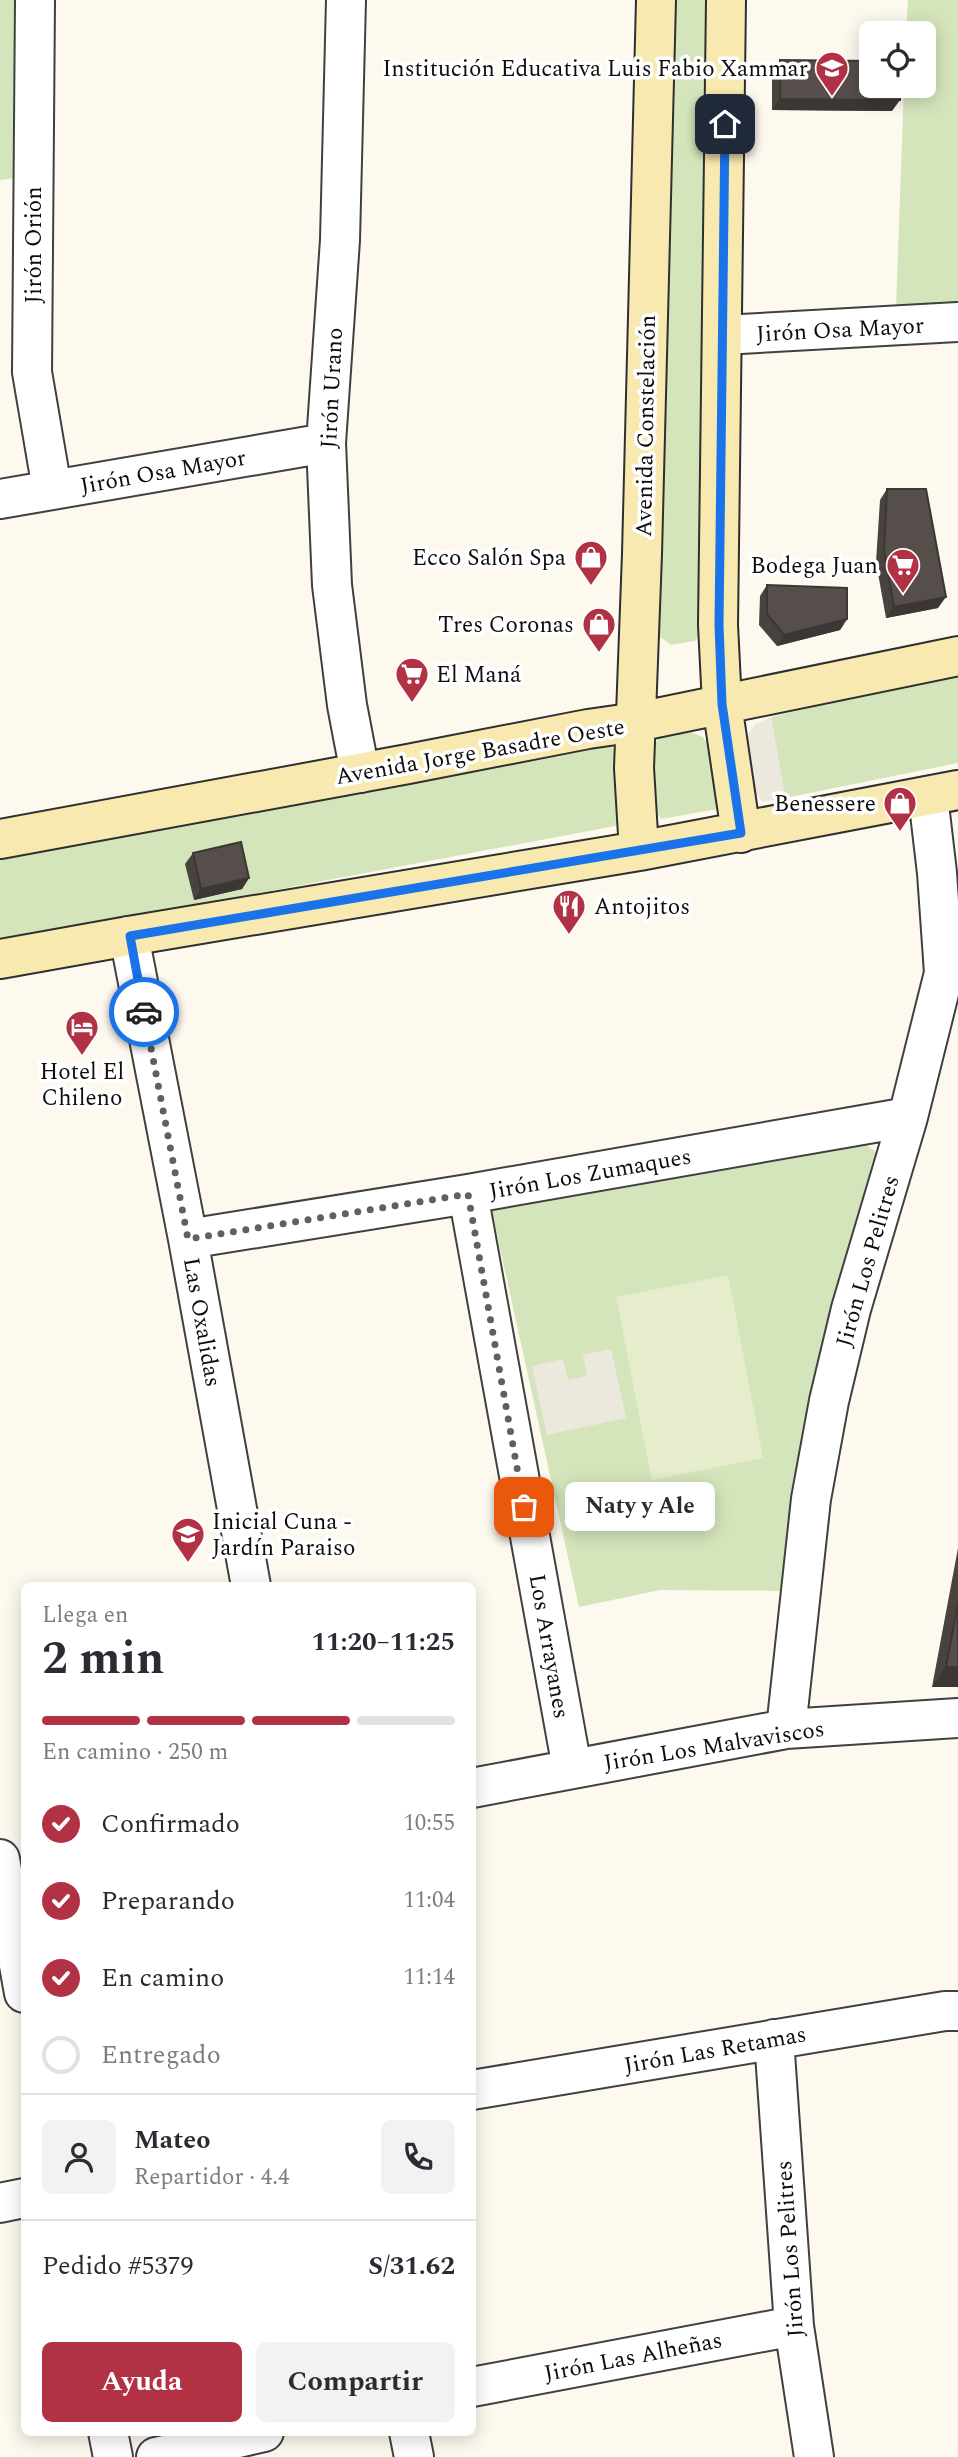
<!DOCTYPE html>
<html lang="es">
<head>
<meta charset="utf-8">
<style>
	:root { --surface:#fff; --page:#f2f2f3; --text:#2b2b33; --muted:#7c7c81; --line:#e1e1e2; --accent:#b13244 }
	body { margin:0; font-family:Spectral,serif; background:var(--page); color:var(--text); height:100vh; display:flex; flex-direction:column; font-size:26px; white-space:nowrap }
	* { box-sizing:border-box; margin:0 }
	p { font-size:23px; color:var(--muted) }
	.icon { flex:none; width:38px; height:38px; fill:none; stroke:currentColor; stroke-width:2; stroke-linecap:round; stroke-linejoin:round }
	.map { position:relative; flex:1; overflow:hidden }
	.panel { position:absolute; left:21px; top:1582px; width:455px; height:854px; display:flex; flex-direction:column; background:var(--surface); border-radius:10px; box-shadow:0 4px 18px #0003 }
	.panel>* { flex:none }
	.buttons { position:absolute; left:859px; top:21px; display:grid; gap:14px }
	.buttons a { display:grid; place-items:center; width:77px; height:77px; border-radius:10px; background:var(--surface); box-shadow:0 4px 18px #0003; font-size:35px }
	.pin { position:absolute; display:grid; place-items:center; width:60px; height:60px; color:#fff; margin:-30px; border-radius:14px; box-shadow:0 4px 10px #0006 }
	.courier { position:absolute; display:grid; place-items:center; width:70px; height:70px; margin:-35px; border:5px solid #1a73e8; border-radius:50%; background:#fff; color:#222; box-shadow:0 2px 9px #0007 }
	.bubble { position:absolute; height:49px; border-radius:10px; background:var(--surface); box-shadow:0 4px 18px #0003; font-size:23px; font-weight:700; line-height:49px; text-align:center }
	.head em { font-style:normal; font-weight:700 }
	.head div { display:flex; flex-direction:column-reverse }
	.head { display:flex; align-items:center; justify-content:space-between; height:119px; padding:0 21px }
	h1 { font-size:46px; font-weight:700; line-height:52px }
	.bar { display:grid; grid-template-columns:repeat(4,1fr); gap:10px 7px; align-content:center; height:84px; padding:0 21px }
	.bar i { height:9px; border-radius:5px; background:var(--line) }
	.bar .selected { background:var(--accent) }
	.bar p { grid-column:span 4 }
	.line { display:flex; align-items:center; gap:18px; padding:0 21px; border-top:2px solid var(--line) }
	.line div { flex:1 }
	.round { display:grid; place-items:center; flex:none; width:74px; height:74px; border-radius:10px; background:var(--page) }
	ol { padding:0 21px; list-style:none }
	li { display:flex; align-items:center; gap:21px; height:77px }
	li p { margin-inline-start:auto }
	li .icon { padding:7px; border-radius:50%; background:var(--accent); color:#fff; stroke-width:4 }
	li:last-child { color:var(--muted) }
	li i { width:38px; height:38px; border:4px solid var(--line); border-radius:50% }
	.primary-button { display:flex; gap:14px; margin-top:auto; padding:14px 21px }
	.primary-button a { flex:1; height:80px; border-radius:10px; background:var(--accent); color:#fff; font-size:28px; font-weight:700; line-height:80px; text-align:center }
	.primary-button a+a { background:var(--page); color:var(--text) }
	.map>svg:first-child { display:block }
	.green { fill:#d5e5bb }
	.pitch { fill:#e5edcc }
	.plaza { fill:#ede8de }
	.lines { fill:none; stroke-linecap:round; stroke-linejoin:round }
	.street-casing { stroke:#404040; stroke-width:42 }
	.secondary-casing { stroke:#2f2f2f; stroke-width:42 }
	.street { stroke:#fff; stroke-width:38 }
	.secondary { stroke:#f8e9b0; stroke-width:38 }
	.wall { fill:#494340 }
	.shaded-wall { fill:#3c3734 }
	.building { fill:#554e4b; stroke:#3c3734; stroke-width:2 }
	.done { stroke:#61605c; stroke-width:7; stroke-dasharray:0 12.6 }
	.route { stroke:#1a73e8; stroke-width:9 }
	.labels { text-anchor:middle; stroke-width:7; stroke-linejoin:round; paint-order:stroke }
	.poi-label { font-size:23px; fill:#0d0d0d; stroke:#fff; text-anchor:end }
	.street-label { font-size:23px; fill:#0d0d0d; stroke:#fff }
</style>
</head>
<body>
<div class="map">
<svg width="958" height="2457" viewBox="0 0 958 2457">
	<rect width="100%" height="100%" fill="#fef9ef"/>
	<!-- green -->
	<path class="green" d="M0 0H15L14 178 0 180Z
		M672 0H715L708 627 695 641 671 645 655 633Z
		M908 0H958V307L896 308 904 86H924V33H906Z
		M958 672V763L785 798 771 717Z
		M685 730 703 737 712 752 718 809 661 819 650 803 645 757 658 739Z
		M609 742 620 760 626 824 0 942V854Z
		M853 1135 880 1155 791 1591 660 1590 579 1607 490 1203Z"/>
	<!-- pitch -->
	<path class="pitch" d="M728 1275 763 1458 652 1480 616 1297Z"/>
	<!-- plaza -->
	<path class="plaza" d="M771 717 785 798 762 802 754 790 748 752V734L755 724Z
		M611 1349 626 1418 547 1435 532 1366 563 1359 568 1380 587 1376 583 1355Z"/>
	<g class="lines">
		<defs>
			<path id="street" d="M35 0 32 372 52 489
				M346 0 340 240 326 443 332 585 347 705 360 773
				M722 335 958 322
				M0 499 326 443
				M129 936 188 1239 251 1586
				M468 1194 572 1768
				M188 1239 468 1194 908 1117
				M786 1729 811 1499 829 1401 851 1309 908 1117 944 973 937 873 928 796
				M472 1788 786 1729 958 1718
				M0 1859 24 1993
				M774 2039 794 2326 814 2457
				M472 2090 945 2011H958
				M0 2203 24 2198
				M472 2387 794 2326
				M108 2432 113 2457
				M409 2432 414 2457
				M156 2457 264 2432"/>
			<path id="secondary" d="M726 0 718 625 722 704 741 833
				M0 839 408 764 588 729 637 722 958 656
				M639 851 634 768 642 554 656 0
				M0 959 129 936 639 851 958 790"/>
		</defs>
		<!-- street casing -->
		<use href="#street" class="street-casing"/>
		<!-- secondary casing -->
		<use href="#secondary" class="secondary-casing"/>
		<!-- street -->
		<use href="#street" class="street"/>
		<!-- secondary -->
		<use href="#secondary" class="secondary"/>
	</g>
	<!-- wall -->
	<path class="wall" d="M780 60 892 111 772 110V71Z
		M887 489 938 608 886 618 876 562 880 500Z
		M767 585 847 619 840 630 777 646 759 625 760 596Z
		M193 853 249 878 242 889 194 900 185 864Z
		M958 1548V1687H932Z"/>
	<!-- shaded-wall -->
	<path class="shaded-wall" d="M780 99 900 100 892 111 772 110Z
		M946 597 938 608 886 618 894 607Z
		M847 619 840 630 777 646 784 635Z
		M249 878 242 889 194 900 201 889Z
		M946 1667H958V1687H932Z"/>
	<!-- building -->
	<path class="building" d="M780 60 872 61V86H900V100L780 99Z
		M887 489H926L946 597 894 607 884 551Z
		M767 585 847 588V619L784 635 767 614Z
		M241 842 249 878 201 889 193 853Z
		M958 1603V1667H946Z"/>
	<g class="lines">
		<!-- done -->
		<path class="done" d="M144 1012 188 1239 468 1194 524 1507"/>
		<!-- route -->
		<path class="route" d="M144 1012 130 936 741 833 722 704 719 625 725 124"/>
	</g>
	<!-- icons -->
	<defs>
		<symbol id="school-pin" viewBox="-11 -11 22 30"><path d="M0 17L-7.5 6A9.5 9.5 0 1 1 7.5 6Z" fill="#b13244" stroke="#fff"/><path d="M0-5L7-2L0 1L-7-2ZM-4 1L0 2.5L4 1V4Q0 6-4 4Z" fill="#fff"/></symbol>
		<symbol id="shop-pin" viewBox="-11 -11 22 30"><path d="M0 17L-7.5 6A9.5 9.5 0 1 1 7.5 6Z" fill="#b13244" stroke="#fff"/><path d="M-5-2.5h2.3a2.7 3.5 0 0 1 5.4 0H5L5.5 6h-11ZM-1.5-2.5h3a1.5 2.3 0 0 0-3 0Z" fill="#fff"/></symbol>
		<symbol id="supermarket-pin" viewBox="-11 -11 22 30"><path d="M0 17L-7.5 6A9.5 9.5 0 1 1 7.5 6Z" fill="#b13244" stroke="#fff"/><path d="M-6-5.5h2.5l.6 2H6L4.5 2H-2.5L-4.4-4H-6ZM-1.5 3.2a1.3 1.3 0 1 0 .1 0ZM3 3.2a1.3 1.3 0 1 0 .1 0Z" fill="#fff"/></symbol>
		<symbol id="restaurant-pin" viewBox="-11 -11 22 30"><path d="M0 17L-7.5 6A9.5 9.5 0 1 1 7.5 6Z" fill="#b13244" stroke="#fff"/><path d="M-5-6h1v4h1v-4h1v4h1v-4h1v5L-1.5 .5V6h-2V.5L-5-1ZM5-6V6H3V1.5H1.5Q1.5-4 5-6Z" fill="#fff"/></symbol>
		<symbol id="hotel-pin" viewBox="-11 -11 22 30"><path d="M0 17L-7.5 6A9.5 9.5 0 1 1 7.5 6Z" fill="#b13244" stroke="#fff"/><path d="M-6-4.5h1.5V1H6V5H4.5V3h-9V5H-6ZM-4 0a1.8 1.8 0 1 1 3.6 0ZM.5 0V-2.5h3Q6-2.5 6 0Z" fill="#fff"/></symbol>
	</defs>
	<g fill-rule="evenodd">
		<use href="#school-pin" x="813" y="49" width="38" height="52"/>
		<use href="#shop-pin" x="572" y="538" width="38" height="52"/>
		<use href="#supermarket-pin" x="884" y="546" width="38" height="52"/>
		<use href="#shop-pin" x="580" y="605" width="38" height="52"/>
		<use href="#supermarket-pin" x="393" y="655" width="38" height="52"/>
		<use href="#shop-pin" x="881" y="784" width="38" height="52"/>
		<use href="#restaurant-pin" x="550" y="887" width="38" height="52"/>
		<use href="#hotel-pin" x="63" y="1008" width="38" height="52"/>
		<use href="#school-pin" x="169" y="1515" width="38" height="52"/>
	</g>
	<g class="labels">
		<!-- poi labels -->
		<g class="poi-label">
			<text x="808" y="76">Institución Educativa Luis Fabio Xammar</text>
			<text x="566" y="565">Ecco Salón Spa</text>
			<text x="878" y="573">Bodega Juan</text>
			<text x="574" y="632">Tres Coronas</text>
			<text x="436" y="682" text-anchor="start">El Maná</text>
			<text x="876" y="811">Benessere</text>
			<text x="594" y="914" text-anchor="start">Antojitos</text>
			<text x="82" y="1079" text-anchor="middle">Hotel El<tspan x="82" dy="26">Chileno</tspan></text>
			<text x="212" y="1529" text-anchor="start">Inicial Cuna -<tspan x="212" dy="26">Jardín Paraiso</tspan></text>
		</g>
		<!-- street labels -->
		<g class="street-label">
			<text transform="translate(33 245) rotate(-90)" y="8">Jirón Orión</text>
			<text transform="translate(840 329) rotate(-3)" y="8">Jirón Osa Mayor</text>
			<text transform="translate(331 388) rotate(-87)" y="8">Jirón Urano</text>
			<text transform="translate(645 426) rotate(-89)" y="8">Avenida Constelación</text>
			<text transform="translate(163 471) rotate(-10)" y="8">Jirón Osa Mayor</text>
			<text transform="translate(480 751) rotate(-10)" y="8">Avenida Jorge Basadre Oeste</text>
			<text transform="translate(590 1173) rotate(-10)" y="8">Jirón Los Zumaques</text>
			<text transform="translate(867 1261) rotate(-74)" y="8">Jirón Los Pelitres</text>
			<text transform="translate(203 1322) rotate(80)" y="8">Las Oxalidas</text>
			<text transform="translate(550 1646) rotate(80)" y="8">Los Arrayanes</text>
			<text transform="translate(714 1745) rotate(-9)" y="8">Jirón Los Malvaviscos</text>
			<text transform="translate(715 2049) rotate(-10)" y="8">Jirón Las Retamas</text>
			<text transform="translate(789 2249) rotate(-94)" y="8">Jirón Los Pelitres</text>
			<text transform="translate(633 2356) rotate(-11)" y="8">Jirón Las Alheñas</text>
		</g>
	</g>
</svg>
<div class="buttons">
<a><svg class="icon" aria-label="locate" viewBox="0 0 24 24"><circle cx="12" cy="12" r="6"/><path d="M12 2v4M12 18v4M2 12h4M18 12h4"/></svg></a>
</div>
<div class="pin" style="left:524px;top:1507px;background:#ea580c"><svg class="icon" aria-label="bag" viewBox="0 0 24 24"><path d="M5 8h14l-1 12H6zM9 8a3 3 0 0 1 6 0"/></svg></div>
<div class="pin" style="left:725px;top:124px;background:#1f2937"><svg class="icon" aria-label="home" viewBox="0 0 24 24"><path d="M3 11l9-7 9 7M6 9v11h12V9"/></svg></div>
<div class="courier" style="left:144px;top:1012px"><svg class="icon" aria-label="car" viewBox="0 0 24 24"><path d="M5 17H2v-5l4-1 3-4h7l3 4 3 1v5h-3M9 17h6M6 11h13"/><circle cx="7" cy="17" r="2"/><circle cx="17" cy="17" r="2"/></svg></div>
<div class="bubble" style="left:565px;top:1482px;width:150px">Naty y Ale</div>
<section class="panel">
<div class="head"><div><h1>2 min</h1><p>Llega en</p></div><em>11:20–11:25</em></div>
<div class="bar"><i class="selected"></i><i class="selected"></i><i class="selected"></i><i></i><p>En camino · 250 m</p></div>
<ol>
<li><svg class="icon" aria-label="check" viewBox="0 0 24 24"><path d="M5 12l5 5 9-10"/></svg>Confirmado<p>10:55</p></li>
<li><svg class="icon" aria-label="check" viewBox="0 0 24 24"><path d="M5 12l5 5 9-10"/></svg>Preparando<p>11:04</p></li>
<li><svg class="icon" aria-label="check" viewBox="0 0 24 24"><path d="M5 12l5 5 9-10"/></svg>En camino<p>11:14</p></li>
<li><i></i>Entregado</li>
</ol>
<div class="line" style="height:126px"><a class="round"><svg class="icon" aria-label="person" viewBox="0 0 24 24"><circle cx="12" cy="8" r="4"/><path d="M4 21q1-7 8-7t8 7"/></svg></a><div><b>Mateo</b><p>Repartidor · 4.4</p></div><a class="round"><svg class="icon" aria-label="phone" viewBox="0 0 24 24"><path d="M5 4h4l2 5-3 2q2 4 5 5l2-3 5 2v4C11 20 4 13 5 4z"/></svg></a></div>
<div class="line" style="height:91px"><div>Pedido #5379</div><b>S/31.62</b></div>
<div class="primary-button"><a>Ayuda</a><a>Compartir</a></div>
</section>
</div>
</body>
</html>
